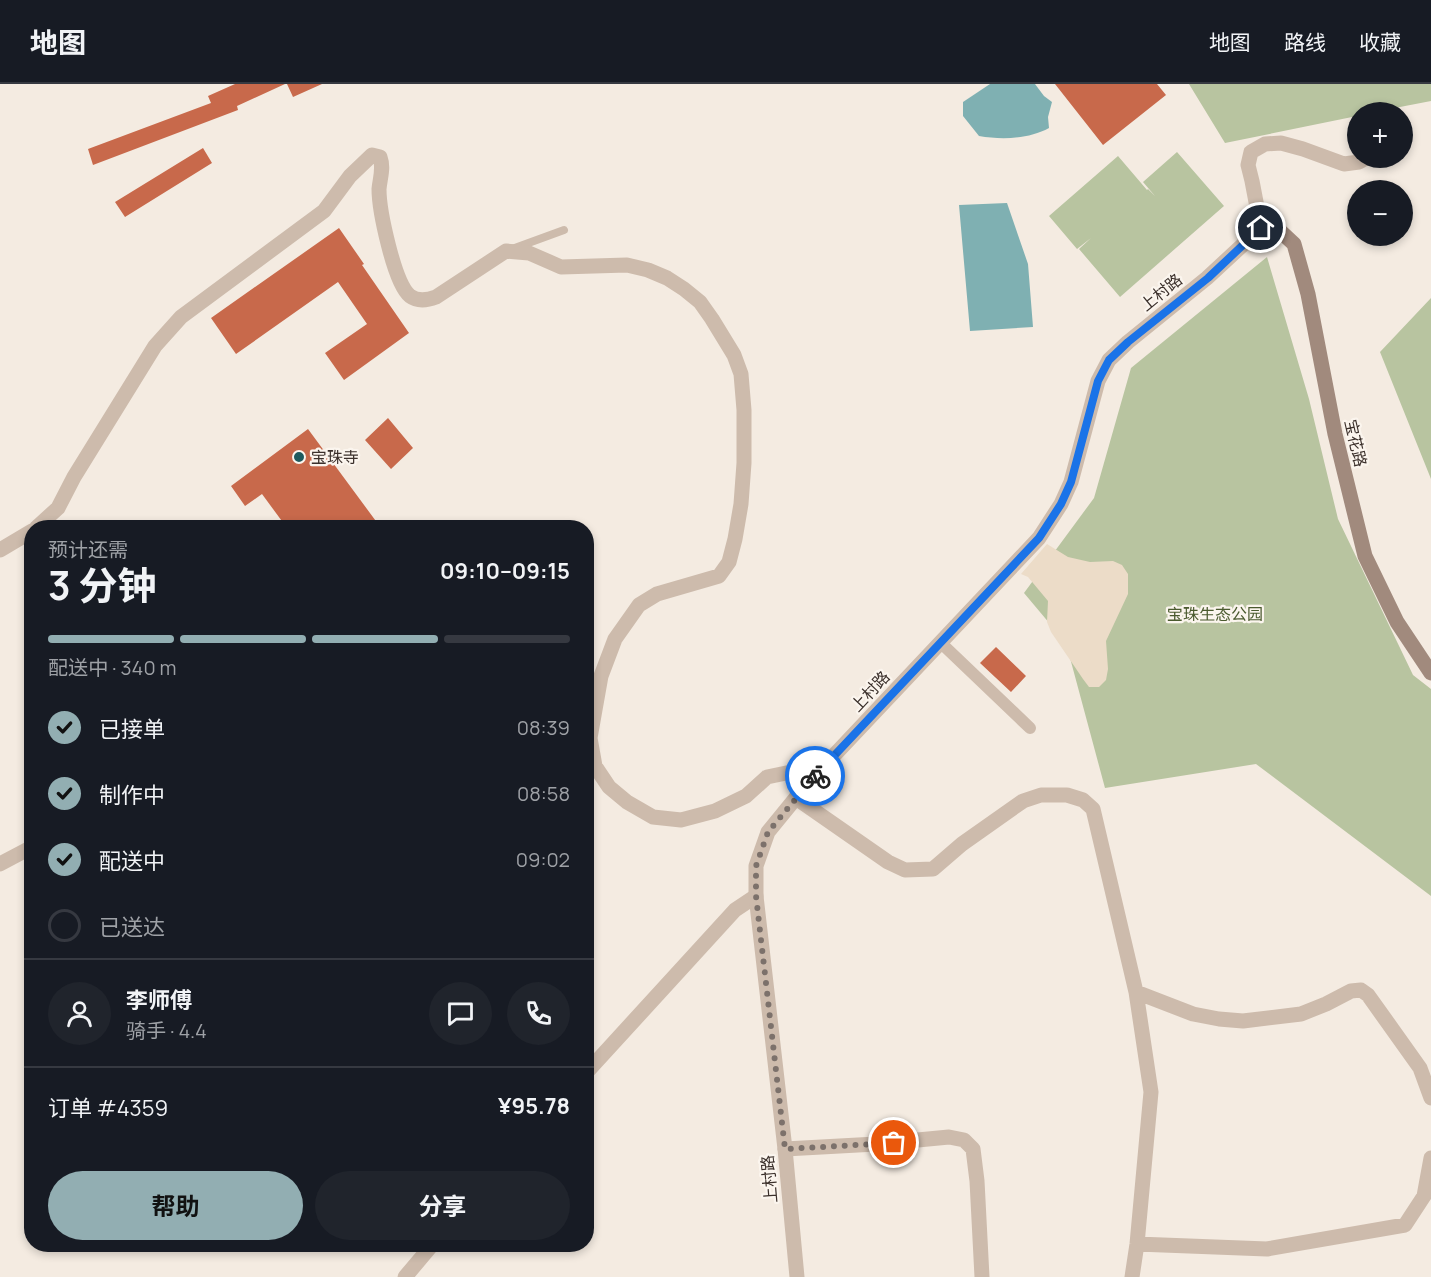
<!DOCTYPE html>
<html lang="zh">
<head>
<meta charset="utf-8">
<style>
	:root { --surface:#171b24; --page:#20242c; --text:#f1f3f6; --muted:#9ea1a6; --line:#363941; --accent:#92aeb2 }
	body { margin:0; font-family:Manrope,"Noto Sans SC",sans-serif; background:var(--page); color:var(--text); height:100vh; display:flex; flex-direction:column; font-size:22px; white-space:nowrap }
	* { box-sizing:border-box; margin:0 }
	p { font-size:20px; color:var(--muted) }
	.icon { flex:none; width:33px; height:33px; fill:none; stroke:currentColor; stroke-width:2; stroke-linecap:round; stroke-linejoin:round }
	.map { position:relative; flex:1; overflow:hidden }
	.details { position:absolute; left:24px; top:436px; width:570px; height:732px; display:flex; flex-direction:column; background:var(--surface); border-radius:24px; box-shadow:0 3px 9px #0003 }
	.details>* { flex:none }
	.tools { position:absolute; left:1347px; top:18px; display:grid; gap:12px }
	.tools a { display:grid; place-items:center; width:66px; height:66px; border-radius:50%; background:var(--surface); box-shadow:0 3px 9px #0003; font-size:30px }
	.pin { position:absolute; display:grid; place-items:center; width:51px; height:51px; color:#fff; margin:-26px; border:3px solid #fff; border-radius:50%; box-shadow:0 2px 6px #0007 }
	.courier { position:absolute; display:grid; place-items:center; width:60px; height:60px; margin:-30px; border:4px solid #1a73e8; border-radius:50%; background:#fff; color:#222; box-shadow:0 2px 8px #0007 }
	.head em { font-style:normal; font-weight:700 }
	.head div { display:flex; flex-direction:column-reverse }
	.head { display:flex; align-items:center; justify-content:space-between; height:102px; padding:0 24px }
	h1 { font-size:39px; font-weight:700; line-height:45px }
	.bar { display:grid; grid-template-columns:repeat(4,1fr); gap:9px 6px; align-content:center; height:72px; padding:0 24px }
	.bar i { height:8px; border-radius:4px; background:var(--line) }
	.bar .active { background:var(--accent) }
	.bar p { grid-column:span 4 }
	.line { display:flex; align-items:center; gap:15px; padding:0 24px; border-top:2px solid var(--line) }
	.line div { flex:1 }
	.round { display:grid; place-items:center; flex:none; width:63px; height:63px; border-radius:32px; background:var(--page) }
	ol { padding:0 24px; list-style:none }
	li { display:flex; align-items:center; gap:18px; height:66px }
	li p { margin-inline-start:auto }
	li .icon { padding:6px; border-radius:50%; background:var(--accent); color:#111; stroke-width:4 }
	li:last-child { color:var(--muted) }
	li i { width:33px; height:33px; border:3px solid var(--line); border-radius:50% }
	.action { display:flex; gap:12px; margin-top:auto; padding:12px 24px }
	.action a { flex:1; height:69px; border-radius:36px; background:var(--accent); color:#111; font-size:24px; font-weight:700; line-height:69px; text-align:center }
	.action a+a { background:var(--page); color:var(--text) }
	header { display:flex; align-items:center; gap:36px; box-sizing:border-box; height:84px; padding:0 30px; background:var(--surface); border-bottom:2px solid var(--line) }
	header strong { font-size:28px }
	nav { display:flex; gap:33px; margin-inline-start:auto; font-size:21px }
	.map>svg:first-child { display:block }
	.green { fill:#b8c4a0 }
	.plaza { fill:#ecdcc8 }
	.water { fill:#7fb0b2 }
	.building { fill:#c8694b }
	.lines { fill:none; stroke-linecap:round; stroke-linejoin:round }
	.service { stroke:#cdbbac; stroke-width:8 }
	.pedestrian { stroke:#cdbbac; stroke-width:12 }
	.minor { stroke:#cdbbac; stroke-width:15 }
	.tertiary { stroke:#cdbbac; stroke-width:15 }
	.secondary { stroke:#a18a7d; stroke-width:15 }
	.done { stroke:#7c716b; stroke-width:6; stroke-dasharray:0 10.8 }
	.route { stroke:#1a73e8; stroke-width:8 }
	.poi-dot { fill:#1f5a5e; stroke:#fbf5ee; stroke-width:2 }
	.labels { text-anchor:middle; stroke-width:4.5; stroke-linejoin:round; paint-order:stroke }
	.street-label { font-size:16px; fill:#3b302b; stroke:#fbf5ee }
	.poi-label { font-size:16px; fill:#3b302b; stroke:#fbf5ee; text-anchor:start }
	.park-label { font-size:16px; fill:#4a5a2e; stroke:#fbf5ee }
</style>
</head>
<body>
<header>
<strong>地图</strong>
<nav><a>地图</a><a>路线</a><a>收藏</a></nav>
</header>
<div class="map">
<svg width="1431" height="1193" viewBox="0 0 1431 1193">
	<rect width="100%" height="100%" fill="#f4ebe1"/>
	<!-- green -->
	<path class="green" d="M1189 0H1431V17L1374 28H1358L1357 32 1225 59Z
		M1177 68 1224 122 1120 213 1079 165 1091 154 1077 165 1049 132 1118 72 1147 106 1148 105 1155 112 1143 98Z
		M1267 173 1309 315 1338 435 1413 591 1431 605V812L1256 680 1105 704 1066 559 1024 509 1094 414 1131 284Z
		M1431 214V395L1380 268Z"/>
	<!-- plaza -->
	<path class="plaza" d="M1047 460 1068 473 1090 478 1113 477 1122 481 1128 490V510L1106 557 1108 585 1106 596 1099 603H1089L1083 595 1051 548 1047 538 1048 517 1028 493 1021 490Z"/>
	<!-- water -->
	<path class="water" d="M990 0H1035L1044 12 1052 18 1048 33 1049 44C1029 55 1002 56 979 52L963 32V18Z
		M1007 119 1028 180 1033 243 970 247 959 121Z"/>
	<!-- building -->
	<path class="building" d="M235 0H285L237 22 238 26 93 81 88 65 211 19 208 12Z
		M287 0H322L293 13Z
		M1055 0H1157L1166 11 1103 61Z
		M203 64 212 79 125 133 115 118Z
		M339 144 364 180 362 181 409 249 344 296 325 269 367 240 338 198 236 270 211 234Z
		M388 334 413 364 391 385 365 356Z
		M308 345 381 444H287L262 410 245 422 231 402Z
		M996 563 1026 592 1011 608 980 579Z"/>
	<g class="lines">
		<!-- service -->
		<path class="service" d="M512 165 564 146"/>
		<!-- pedestrian -->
		<path class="pedestrian" d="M941 559 1030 644"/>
		<!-- minor -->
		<path class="minor" d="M1261 144 1252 97 1248 81 1251 68 1265 60 1281 59 1303 65 1344 80 1359 78 1366 74
			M36 444 58 424 74 393 155 262 181 233 324 127 350 92 372 71 380 73C384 84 380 94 379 105 379 126 394 199 410 212 418 218 428 216 436 213L506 167 529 169 561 183 627 181 648 186 667 194 684 205 700 218 712 235 734 271 741 290 744 326V379L741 420 735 455 729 478 719 492 657 510 639 521 615 555 601 592 590 654 595 682 609 703 627 718 653 733 681 736 715 727 746 712 767 693 791 688 808 699
			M0 466 32 447
			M796 714 888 778 905 786 933 785 962 760 1023 717 1041 711H1067L1083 716 1093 725 1136 908 1151 1008 1137 1160 1132 1193
			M0 780 32 763
			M1136 908 1193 930 1219 935 1243 937 1301 930 1326 920 1351 907 1361 906 1368 911 1420 984 1431 1014
			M586 989 735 826 756 812
			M785 1065 876 1060 949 1053 964 1056 973 1065 977 1097 982 1193
			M1137 1160 1267 1165 1405 1141 1424 1112 1431 1074
			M405 1193 432 1161"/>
		<!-- tertiary -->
		<path class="tertiary" d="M797 1193 785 1065 756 812V782L768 748 808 699 1039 454 1061 420 1071 398 1098 297 1109 276 1128 258 1207 194 1261 144"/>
		<!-- secondary -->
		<path class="secondary" d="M1261 144 1279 146 1294 160 1308 210 1335 350 1365 472 1397 538 1431 589"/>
	</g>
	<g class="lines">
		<!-- done -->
		<path class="done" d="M815 692 768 748 756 782V812L785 1065 894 1059"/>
		<!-- route -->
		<path class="route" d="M815 692 1039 454 1061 420 1071 398 1098 297 1109 276 1128 258 1208 194 1261 144"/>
	</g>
	<!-- markers -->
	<circle class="poi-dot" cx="299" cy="373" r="6"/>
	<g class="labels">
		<!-- street labels -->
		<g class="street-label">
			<text transform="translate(1161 208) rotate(-39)" y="6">上村路</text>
			<text transform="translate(1356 359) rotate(77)" y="6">宝花路</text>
			<text transform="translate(870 607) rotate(-47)" y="6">上村路</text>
			<text transform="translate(769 1095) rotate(-95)" y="6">上村路</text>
		</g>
		<!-- poi labels -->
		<g class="poi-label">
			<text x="311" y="379">宝珠寺</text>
		</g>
		<!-- park labels -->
		<g class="park-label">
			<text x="1215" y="536">宝珠生态公园</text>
		</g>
	</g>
</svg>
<div class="tools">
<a>+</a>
<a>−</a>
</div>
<div class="pin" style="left:894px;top:1059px;background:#ea580c"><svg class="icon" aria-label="bag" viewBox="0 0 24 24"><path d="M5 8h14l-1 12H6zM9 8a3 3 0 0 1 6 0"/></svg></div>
<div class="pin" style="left:1261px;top:144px;background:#1f2937"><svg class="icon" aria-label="home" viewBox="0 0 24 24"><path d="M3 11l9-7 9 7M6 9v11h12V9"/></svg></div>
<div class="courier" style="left:815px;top:692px"><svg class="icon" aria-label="bike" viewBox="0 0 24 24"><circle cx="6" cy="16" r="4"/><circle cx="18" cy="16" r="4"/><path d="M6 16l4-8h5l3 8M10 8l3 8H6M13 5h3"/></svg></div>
<section class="details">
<div class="head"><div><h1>3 分钟</h1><p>预计还需</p></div><em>09:10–09:15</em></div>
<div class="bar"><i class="active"></i><i class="active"></i><i class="active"></i><i></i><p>配送中 · 340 m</p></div>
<ol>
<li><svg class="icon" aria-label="check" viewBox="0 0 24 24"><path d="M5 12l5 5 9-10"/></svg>已接单<p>08:39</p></li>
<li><svg class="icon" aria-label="check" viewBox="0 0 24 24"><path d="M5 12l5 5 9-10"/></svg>制作中<p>08:58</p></li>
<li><svg class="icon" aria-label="check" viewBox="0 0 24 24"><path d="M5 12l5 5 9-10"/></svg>配送中<p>09:02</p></li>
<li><i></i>已送达</li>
</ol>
<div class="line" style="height:108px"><a class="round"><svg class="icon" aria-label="person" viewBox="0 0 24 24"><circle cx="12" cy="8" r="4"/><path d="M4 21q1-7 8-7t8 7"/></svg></a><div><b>李师傅</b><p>骑手 · 4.4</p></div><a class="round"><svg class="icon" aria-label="chat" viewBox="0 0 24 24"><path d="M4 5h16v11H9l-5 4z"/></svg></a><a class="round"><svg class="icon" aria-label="phone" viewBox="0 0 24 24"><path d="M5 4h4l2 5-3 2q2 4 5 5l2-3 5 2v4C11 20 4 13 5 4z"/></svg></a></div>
<div class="line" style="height:78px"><div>订单 #4359</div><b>¥95.78</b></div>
<div class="action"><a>帮助</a><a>分享</a></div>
</section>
</div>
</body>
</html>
